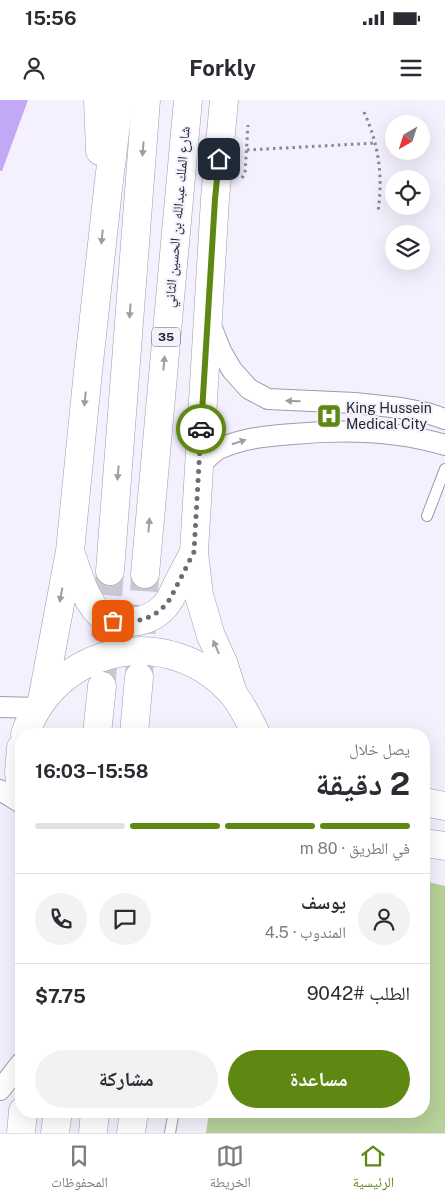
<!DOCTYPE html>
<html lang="ar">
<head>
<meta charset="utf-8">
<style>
	:root { --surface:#fff; --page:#f2f2f3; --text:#2b2b33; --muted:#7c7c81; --line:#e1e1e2; --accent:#5f8813 }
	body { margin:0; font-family:"Public Sans","Noto Naskh Arabic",sans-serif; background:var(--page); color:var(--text); direction:rtl; height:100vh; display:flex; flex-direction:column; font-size:19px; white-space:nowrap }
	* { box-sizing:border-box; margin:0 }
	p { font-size:16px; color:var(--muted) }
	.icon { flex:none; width:28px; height:28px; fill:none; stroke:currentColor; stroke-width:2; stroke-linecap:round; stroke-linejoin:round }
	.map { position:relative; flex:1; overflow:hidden; direction:ltr }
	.details { position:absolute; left:15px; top:628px; width:415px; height:390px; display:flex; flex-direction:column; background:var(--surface); border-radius:20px; box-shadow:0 5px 20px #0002; direction:rtl }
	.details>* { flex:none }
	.needle { width:32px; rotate:219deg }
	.tools { position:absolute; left:385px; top:15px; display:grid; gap:10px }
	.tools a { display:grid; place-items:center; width:45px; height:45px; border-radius:50%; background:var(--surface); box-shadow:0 5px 20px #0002; font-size:25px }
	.pin { position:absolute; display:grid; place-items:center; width:42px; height:42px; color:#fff; margin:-21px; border-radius:10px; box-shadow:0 2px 8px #0006 }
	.courier { position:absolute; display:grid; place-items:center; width:50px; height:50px; margin:-25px; border:4px solid #5f8813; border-radius:50%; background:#fff; color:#222; box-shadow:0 1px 6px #0007 }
	.summary em { font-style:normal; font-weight:700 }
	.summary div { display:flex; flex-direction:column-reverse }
	.summary { display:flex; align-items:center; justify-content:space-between; height:85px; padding:0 20px }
	h1 { font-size:32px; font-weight:700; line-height:38px }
	.bar { display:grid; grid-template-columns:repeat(4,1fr); gap:8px 5px; align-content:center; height:60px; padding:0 20px }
	.bar i { height:6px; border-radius:4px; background:var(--line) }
	.bar .on { background:var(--accent) }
	.bar p { grid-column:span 4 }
	.line { display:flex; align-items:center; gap:12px; padding:0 20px; border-top:1px solid var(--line) }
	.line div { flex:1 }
	.round { display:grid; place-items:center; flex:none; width:52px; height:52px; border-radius:26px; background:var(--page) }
	.cta { display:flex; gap:10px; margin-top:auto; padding:10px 20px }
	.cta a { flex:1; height:58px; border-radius:30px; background:var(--accent); color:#fff; font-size:20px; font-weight:700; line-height:58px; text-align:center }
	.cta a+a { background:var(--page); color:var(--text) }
	.status { display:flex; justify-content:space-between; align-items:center; height:35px; padding:0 25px; background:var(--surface); direction:ltr }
	.status svg { height:14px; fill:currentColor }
	header { display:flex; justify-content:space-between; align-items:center; height:65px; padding:0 20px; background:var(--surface); font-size:22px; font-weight:700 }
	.menu { display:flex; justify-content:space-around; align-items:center; height:70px; border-top:1px solid var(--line); background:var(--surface); font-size:14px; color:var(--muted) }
	.menu a { display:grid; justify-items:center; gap:2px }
	.menu .on { color:var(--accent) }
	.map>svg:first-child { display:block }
	.green { fill:#b7d19a }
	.building { fill:#c2a8f5 }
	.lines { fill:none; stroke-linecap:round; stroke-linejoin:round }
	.highway-tunnel { stroke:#cbc7d3; stroke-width:28; stroke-dasharray:28 14; stroke-linecap:butt }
	.lane-casing { stroke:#a09aad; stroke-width:12 }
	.street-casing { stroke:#a09aad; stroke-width:22 }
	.secondary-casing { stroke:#a09aad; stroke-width:29 }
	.highway-casing { stroke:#a09aad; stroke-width:29 }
	.path { stroke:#8a8791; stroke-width:3; stroke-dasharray:2.5 4; stroke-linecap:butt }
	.lane { stroke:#fff; stroke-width:10 }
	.street { stroke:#fff; stroke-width:20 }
	.secondary { stroke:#fff; stroke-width:28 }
	.highway { stroke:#fff; stroke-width:28 }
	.oneway { fill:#9e9da0 }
	.done { stroke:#6f6c75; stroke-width:5; stroke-dasharray:0 9 }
	.route { stroke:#5f8813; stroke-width:6 }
	.labels { text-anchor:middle; stroke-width:4; stroke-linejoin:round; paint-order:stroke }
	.shield { fill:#f4f0fd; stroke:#64626b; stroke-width:1 }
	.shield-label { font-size:12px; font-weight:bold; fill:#27252c }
	.street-label { font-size:14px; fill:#27252c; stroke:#f4f0fd }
	.poi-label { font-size:14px; fill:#27252c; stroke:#f4f0fd; text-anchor:start }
</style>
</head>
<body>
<div class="status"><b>15:56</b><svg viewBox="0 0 49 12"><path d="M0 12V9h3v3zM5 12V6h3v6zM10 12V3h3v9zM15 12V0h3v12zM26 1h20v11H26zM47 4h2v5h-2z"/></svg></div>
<header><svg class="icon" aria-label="menu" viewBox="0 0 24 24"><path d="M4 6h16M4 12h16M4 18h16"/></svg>Forkly<svg class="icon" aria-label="person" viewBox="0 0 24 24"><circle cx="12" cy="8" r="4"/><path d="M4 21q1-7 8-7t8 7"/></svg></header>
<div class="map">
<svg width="445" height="1033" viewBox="0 0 445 1033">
	<rect width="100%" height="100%" fill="#f4f0fd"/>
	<!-- green -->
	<path class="green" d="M424 781 445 786V1033H206L209 1011H424Z"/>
	<!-- building -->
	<path class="building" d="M0 0H28L2 71H0Z"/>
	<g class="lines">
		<!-- highway-tunnel -->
		<path class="highway-tunnel" d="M139 575 145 474
			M102 579 110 471"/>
		<defs>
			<path id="lane" d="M427 416 445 369
				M170 1033 174 1011"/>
			<path id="street" d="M210 223 221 251 232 270 249 289 268 299 355 303 401 308 427 313 445 319
				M199 367C205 361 211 353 219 349 242 338 268 336 293 334 345 329 395 330 445 345
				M0 607 37 608
				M0 690 21 703
				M0 990 21 963"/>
			<path id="secondary" d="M98 0 100 51
				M224 0 215 99 194 452 199 495 211 536 223 562 233 593
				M70 451C77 470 86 507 105 518 112 521 120 522 127 522 142 522 155 517 165 506 171 499 174 491 178 483 183 473 189 462 194 452
				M42 601 70 451 87 281 108 89 119 0
				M25 634C57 544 170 522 233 594 243 606 249 620 256 634
				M21 648 19 672 21 694
				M424 702 445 706
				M424 743 445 746
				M21 1033 23 1011
				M131 1033 134 1011"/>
			<path id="highway" d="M110 471 146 0
				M145 474 188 0
				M97 634 102 586
				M134 634 139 577
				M55 1033 58 1011
				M93 1033 95 1011"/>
		</defs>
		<!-- lane casing -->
		<use href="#lane" class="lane-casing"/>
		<!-- street casing -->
		<use href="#street" class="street-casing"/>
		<!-- secondary casing -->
		<use href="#secondary" class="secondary-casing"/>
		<!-- highway casing -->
		<use href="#highway" class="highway-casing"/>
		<!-- path -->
		<path class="path" d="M364 12C379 45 383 76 378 112
			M247 50 376 43
			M242 78 245 73 248 25"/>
		<!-- lane -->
		<use href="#lane" class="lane"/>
		<!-- street -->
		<use href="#street" class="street"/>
		<!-- secondary -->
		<use href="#secondary" class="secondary"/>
		<!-- highway -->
		<use href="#highway" class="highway"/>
	</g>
	<!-- one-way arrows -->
	<defs><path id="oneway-solid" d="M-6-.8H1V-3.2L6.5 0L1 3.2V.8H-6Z" transform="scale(1.25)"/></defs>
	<g class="oneway">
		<use href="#oneway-solid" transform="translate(143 49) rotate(94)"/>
		<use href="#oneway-solid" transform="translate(102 137) rotate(96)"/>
		<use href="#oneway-solid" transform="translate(130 211) rotate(94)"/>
		<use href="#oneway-solid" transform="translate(164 263) rotate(-85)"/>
		<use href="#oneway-solid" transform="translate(85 299) rotate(96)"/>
		<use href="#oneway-solid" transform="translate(293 301) rotate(-178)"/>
		<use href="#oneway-solid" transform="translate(239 342) rotate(-17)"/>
		<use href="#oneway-solid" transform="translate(118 373) rotate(95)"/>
		<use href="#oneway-solid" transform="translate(149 425) rotate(-85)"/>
		<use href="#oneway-solid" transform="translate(61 495) rotate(101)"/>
		<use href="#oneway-solid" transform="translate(216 547) rotate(-114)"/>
	</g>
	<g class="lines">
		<!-- done -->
		<path class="done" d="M113 521C136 524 156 519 170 499L194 452 201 329"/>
		<!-- route -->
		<path class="route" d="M201 329 215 99 219 59"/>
	</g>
	<!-- icons -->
	<defs>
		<symbol id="hospital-square" viewBox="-11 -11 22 22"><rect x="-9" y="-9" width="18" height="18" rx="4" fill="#5f8813" stroke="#f4f0fd"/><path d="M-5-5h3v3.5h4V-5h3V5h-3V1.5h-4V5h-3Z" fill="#fff"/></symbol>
	</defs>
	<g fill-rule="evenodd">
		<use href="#hospital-square" x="315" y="302" width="28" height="28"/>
	</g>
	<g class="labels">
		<!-- shield labels -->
		<rect class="shield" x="152" y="227.5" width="28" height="19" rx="4"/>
		<g class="shield-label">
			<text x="166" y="241">35</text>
		</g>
		<!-- street labels -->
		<g class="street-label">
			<text transform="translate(177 117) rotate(-85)" y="5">شارع الملك عبدالله بن الحسين الثاني</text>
		</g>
		<!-- poi labels -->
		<g class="poi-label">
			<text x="346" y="313">King Hussein<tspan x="346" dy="16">Medical City</tspan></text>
		</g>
	</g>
</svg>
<div class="tools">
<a><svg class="needle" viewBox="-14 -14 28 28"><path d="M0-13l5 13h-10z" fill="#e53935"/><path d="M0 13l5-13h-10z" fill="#7c7c81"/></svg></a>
<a><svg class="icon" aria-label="locate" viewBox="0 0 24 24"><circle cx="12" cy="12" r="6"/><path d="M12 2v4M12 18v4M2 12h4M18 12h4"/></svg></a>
<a><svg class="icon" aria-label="layers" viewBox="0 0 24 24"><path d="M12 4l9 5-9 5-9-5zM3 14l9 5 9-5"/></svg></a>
</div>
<div class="pin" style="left:113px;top:521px;background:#ea580c"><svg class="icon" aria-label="bag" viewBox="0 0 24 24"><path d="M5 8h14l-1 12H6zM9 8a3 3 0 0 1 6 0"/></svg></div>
<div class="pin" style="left:219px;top:59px;background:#1f2937"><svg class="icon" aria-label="home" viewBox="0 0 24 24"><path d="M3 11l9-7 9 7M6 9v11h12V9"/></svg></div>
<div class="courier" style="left:201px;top:329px"><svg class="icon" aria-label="car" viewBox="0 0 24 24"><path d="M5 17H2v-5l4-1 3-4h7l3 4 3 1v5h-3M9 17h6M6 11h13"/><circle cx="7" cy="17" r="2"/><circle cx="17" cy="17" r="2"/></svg></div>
<section class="details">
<div class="summary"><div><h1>2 دقيقة</h1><p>يصل خلال</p></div><em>15:58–16:03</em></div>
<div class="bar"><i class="on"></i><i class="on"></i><i class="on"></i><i></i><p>في الطريق · 80 m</p></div>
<div class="line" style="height:90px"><a class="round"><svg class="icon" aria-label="person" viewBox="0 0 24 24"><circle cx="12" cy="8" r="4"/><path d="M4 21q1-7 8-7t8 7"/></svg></a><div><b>يوسف</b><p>المندوب · 4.5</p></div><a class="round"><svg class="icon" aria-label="chat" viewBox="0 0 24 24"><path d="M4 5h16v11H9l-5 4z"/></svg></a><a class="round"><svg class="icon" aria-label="phone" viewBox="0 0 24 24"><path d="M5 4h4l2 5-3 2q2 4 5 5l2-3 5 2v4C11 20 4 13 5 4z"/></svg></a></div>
<div class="line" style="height:65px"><div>الطلب #9042</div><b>$7.75</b></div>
<div class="cta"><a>مساعدة</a><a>مشاركة</a></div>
</section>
</div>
<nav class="menu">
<a class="on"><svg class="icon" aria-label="home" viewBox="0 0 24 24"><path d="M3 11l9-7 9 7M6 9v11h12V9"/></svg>الرئيسية</a>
<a><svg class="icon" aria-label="map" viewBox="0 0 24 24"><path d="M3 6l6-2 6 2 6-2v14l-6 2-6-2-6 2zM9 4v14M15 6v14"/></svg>الخريطة</a>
<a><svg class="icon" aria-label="saved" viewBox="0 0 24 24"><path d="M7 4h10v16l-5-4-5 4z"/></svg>المحفوظات</a>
</nav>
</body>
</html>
